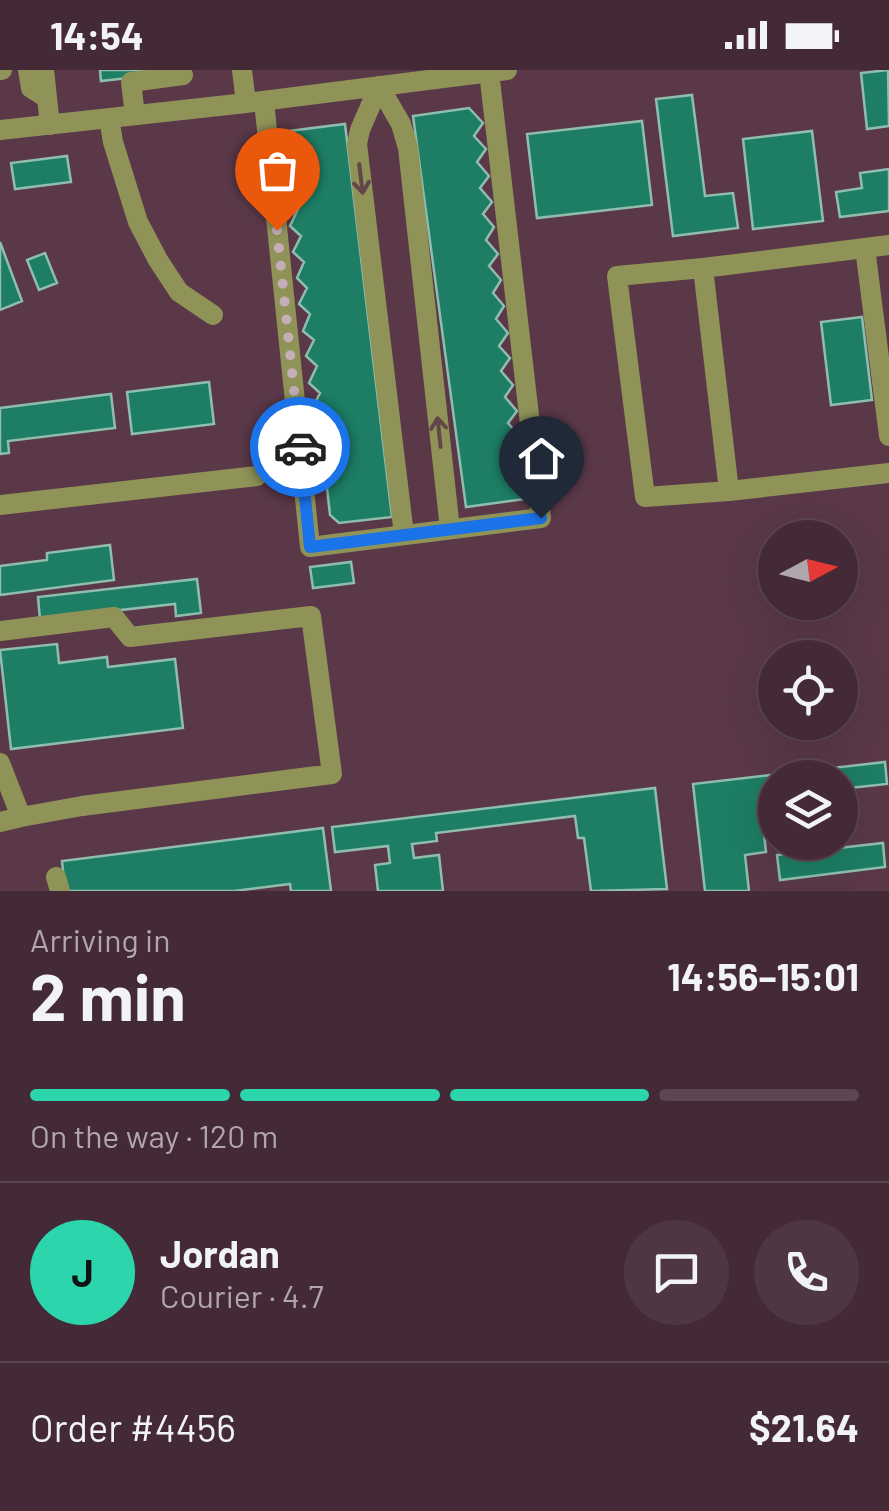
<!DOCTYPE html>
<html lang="en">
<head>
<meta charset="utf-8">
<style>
	:root { --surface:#442a36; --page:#4e3642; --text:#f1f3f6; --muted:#afa7ad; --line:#5c4651; --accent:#2cd5ab }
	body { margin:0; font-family:Barlow,sans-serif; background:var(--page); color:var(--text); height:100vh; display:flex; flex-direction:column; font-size:38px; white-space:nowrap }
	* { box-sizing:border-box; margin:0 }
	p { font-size:32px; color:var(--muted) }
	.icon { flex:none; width:55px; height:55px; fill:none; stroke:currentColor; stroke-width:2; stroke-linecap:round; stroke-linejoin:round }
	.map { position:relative; height:821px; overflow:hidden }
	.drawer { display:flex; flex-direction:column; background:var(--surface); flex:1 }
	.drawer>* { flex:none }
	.needle { width:65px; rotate:83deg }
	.buttons { position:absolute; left:758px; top:450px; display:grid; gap:20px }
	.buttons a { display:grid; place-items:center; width:100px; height:100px; border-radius:50%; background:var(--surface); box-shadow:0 10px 40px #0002,0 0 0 2px var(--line); font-size:50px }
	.pin { position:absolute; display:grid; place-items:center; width:85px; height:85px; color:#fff; margin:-102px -42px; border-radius:50% 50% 50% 0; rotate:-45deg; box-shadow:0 0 10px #0007 }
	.pin .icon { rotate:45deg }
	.courier { position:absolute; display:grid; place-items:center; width:100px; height:100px; margin:-50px; border:8px solid #1a73e8; border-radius:50%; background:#fff; color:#222; box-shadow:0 2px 12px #0007 }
	.head em { font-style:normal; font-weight:700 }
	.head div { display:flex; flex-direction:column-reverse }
	.head { display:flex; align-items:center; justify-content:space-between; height:170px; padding:0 30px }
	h1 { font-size:65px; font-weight:700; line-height:75px }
	.bar { display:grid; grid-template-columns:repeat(4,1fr); gap:15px 10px; align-content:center; height:120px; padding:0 30px }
	.bar i { height:12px; border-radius:8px; background:var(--line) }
	.bar .active { background:var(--accent) }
	.bar p { grid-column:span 4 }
	.line { display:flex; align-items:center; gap:25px; padding:0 30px; border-top:2px solid var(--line) }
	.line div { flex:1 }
	.round { display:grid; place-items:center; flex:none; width:105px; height:105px; border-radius:52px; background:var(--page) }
	.status { display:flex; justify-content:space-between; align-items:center; height:70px; padding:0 50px; background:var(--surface); direction:ltr }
	.status svg { height:28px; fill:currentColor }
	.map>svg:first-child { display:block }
	.building { fill:#1d7d65; stroke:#90beae; stroke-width:2.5 }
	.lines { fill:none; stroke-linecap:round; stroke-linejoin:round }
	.minor { stroke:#909358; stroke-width:20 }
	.oneway { stroke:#62464a }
	.done { stroke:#c5aeb8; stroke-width:10; stroke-dasharray:0 18 }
	.route { stroke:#1a73e8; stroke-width:12 }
</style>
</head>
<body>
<div class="status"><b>14:54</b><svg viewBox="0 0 49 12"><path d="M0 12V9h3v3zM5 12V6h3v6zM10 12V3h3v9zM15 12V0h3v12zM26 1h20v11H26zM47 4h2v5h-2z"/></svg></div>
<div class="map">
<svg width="889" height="821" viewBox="0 0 889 821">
	<rect width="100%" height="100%" fill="#5a3848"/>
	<!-- building -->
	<path class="building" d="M100 0H163V4L101 11Z
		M888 0 889 56 867 59 861 3Z
		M692 25 705 126 733 123 738 158 673 166 656 29Z
		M469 38 483 53 474 66 486 79 477 92 489 106 480 118 492 132 483 144 494 157 486 170 498 184 489 196 501 210 493 223 504 236 496 249 508 263 499 276 510 288 501 301 513 315 505 327 517 341 508 353 520 367 511 380 522 393 514 406 533 428 466 437 413 46Z
		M642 51 652 135 537 148 527 64Z
		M345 54 392 447 339 453 330 445 326 409 330 400 319 390 326 375 315 365 322 349 312 339 320 323 309 313 317 296 306 286 314 270 303 261 310 244 299 234 307 218 297 208 304 192 293 182 301 166 290 156 298 139 287 130 295 113 284 103 292 87 281 77 289 61Z
		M812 61 823 151 753 159 743 69Z
		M67 86 71 112 15 119 11 93Z
		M889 99V141L840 147 836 122 862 118 860 103Z
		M0 172 22 231 0 240Z
		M45 183 57 213 39 220 27 190Z
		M862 247 872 330 831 335 821 252Z
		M209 312 214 354 132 364 127 322Z
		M111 324 115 358 8 371 9 383 0 384V338Z
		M110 475 114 510 0 525V496L47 490V483Z
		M351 492 354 513 313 518 310 497Z
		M197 509 201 543 176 546 175 534 40 549 38 527Z
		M57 574 59 593 107 587 108 597 175 589 183 658 11 679 0 580Z
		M885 692 887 714 840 719V708H775V727H772L774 744 762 746 766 782 745 785 749 821H705L693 714Z
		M655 718 667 819 591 821 584 768H578L575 746 436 763 437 771 412 774 414 788 439 785 443 821H378L375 795 390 793 388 776 335 782 332 757Z
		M323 758 331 821H291L290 814 234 821H65L62 791Z
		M883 773 885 797 780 810 777 785Z"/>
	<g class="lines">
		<!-- minor -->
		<path class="minor" d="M0 0H2
			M28 0 31 18 47 28
			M44 0 50 55
			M242 0 246 33
			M379 16 360 60 357 74 404 465
			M379 16 401 54 408 78 450 459
			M264 31 310 477 541 448 489 2
			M135 45 131 12 183 5
			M109 48 113 72 138 152 158 190 179 222 213 245
			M0 60 246 33 507 0
			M889 175 865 178 889 366
			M865 178 703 198 729 421 889 403
			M703 198 617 206 645 427 729 421
			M0 435 257 406
			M0 561 114 547 130 567 311 546 332 704 82 736 21 747
			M0 693 21 747 0 752
			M56 807 60 821"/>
	</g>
	<!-- one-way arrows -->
	<defs><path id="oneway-shaft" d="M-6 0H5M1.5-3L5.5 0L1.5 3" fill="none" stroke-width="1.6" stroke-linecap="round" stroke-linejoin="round" transform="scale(2.5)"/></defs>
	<g class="oneway">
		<use href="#oneway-shaft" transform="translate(361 109) rotate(83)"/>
		<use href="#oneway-shaft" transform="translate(439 362) rotate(-96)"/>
	</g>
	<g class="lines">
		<!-- done -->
		<path class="done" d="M277 160 300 377"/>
		<!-- route -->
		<path class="route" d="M300 377 310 477 541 448"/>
	</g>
</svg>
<div class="buttons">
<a><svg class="needle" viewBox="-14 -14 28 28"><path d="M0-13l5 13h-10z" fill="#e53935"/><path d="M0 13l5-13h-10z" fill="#afa7ad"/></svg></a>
<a><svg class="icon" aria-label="locate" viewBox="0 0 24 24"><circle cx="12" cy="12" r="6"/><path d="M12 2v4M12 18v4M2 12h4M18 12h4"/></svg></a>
<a><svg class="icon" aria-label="layers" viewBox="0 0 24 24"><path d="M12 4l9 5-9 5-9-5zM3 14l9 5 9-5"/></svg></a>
</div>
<div class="pin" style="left:277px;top:160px;background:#ea580c"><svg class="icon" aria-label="bag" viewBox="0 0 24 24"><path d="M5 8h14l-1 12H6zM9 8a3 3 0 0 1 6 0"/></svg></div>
<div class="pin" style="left:541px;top:448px;background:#1f2937"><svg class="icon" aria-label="home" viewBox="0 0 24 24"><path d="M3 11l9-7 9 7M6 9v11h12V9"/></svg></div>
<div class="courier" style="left:300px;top:377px"><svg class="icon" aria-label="car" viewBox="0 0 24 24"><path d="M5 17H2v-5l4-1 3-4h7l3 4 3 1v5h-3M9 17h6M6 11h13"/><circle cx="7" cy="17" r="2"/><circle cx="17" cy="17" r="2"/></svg></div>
</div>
<section class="drawer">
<div class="head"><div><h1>2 min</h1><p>Arriving in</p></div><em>14:56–15:01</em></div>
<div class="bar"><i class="active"></i><i class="active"></i><i class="active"></i><i></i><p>On the way · 120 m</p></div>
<div class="line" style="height:180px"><b class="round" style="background:var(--accent);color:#111">J</b><div><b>Jordan</b><p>Courier · 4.7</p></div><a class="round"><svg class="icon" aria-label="chat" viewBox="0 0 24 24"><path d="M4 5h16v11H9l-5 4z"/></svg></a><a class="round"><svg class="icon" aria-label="phone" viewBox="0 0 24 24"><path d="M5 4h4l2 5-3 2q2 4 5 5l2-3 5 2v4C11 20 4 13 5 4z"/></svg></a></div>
<div class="line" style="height:130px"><div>Order #4456</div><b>$21.64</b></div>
</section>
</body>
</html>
